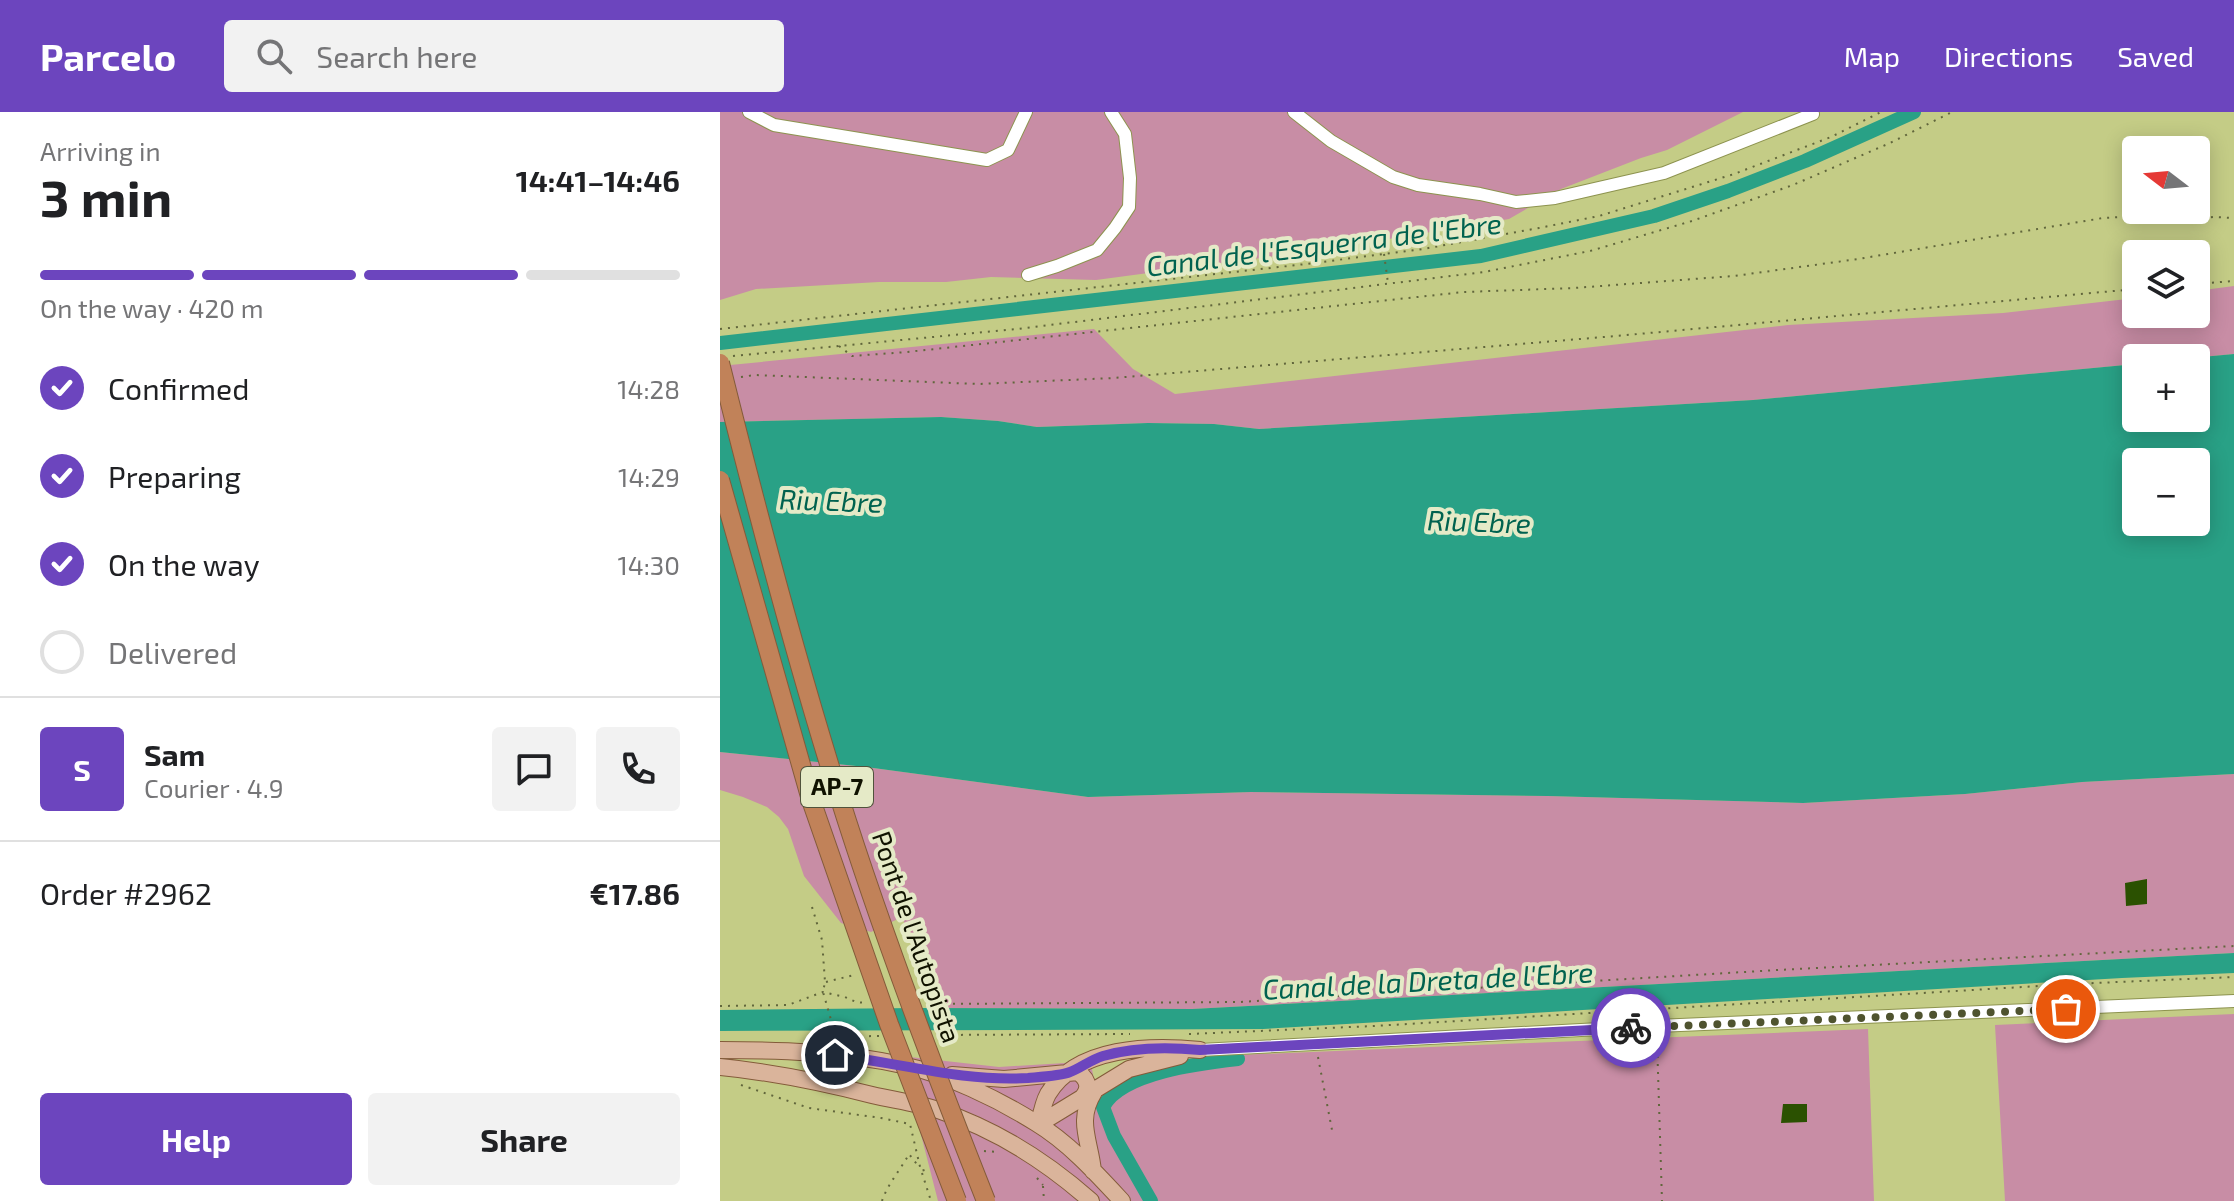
<!DOCTYPE html>
<html lang="en">
<head>
<meta charset="utf-8">
<style>
	:root { --surface:#fff; --page:#f2f2f2; --text:#202124; --muted:#757577; --line:#e0e0e0; --accent:#6c45be }
	body { margin:0; font-family:"Exo 2",sans-serif; background:var(--page); color:var(--text); height:100vh; display:flex; flex-direction:column; font-size:30px; white-space:nowrap }
	* { box-sizing:border-box; margin:0 }
	p { font-size:26px; color:var(--muted) }
	.icon { flex:none; width:44px; height:44px; fill:none; stroke:currentColor; stroke-width:2; stroke-linecap:round; stroke-linejoin:round }
	.map { position:relative; flex:1; overflow:hidden }
	.sheet { display:flex; flex-direction:column; background:var(--surface); width:720px }
	.sheet>* { flex:none }
	.needle { width:52px; rotate:286deg }
	.fabs { position:absolute; left:1402px; top:24px; display:grid; gap:16px }
	.fabs a { display:grid; place-items:center; width:88px; height:88px; border-radius:8px; background:var(--surface); box-shadow:0 4px 20px #0003; font-size:40px }
	.pin { position:absolute; display:grid; place-items:center; width:68px; height:68px; color:#fff; margin:-34px; border:4px solid #fff; border-radius:50%; box-shadow:0 2px 8px #0007 }
	.courier { position:absolute; display:grid; place-items:center; width:80px; height:80px; margin:-40px; border:6px solid #6c45be; border-radius:50%; background:#fff; color:#222; box-shadow:0 2px 10px #0007 }
	.headline em { font-style:normal; font-weight:700 }
	.headline div { display:flex; flex-direction:column-reverse }
	.headline { display:flex; align-items:center; justify-content:space-between; height:136px; padding:0 40px }
	h1 { font-size:52px; font-weight:700; line-height:60px }
	.bar { display:grid; grid-template-columns:repeat(4,1fr); gap:12px 8px; align-content:center; height:96px; padding:0 40px }
	.bar i { height:10px; border-radius:6px; background:var(--line) }
	.bar .current { background:var(--accent) }
	.bar p { grid-column:span 4 }
	.line { display:flex; align-items:center; gap:20px; padding:0 40px; border-top:2px solid var(--line) }
	.line div { flex:1 }
	.round { display:grid; place-items:center; flex:none; width:84px; height:84px; border-radius:8px; background:var(--page) }
	ol { padding:0 40px; list-style:none }
	li { display:flex; align-items:center; gap:24px; height:88px }
	li p { margin-inline-start:auto }
	li .icon { padding:8px; border-radius:50%; background:var(--accent); color:#fff; stroke-width:4 }
	li:last-child { color:var(--muted) }
	li i { width:44px; height:44px; border:4px solid var(--line); border-radius:50% }
	.cta { display:flex; gap:16px; margin-top:auto; padding:16px 40px }
	.cta a { flex:1; height:92px; border-radius:8px; background:var(--accent); color:#fff; font-size:32px; font-weight:700; line-height:92px; text-align:center }
	.cta a+a { background:var(--page); color:var(--text) }
	header { display:flex; align-items:center; gap:48px; box-sizing:border-box; height:112px; padding:0 40px; background:var(--accent); color:#fff }
	header strong { font-size:38px }
	nav { display:flex; gap:44px; margin-inline-start:auto; font-size:28px }
	.search { width:560px; height:72px; background:var(--page); display:flex; align-items:center; gap:20px; box-sizing:border-box; padding:0 28px; border-radius:8px; color:var(--muted); font-size:30px }
	main { display:flex; flex:1; min-height:0 }
	.map>svg:first-child { display:block }
	.green { fill:#c88da5 }
	.water { fill:#29a186; fill-rule:evenodd }
	.lines { fill:none; stroke-linecap:round; stroke-linejoin:round }
	.canal { stroke:#29a186; stroke-width:14 }
	.building { fill:#2b5101 }
	.minor-casing { stroke:#8d934f; stroke-width:14 }
	.major-casing { stroke:#835b3a; stroke-width:18 }
	.path { stroke:#61663c; stroke-width:2; stroke-dasharray:2 6; stroke-linecap:butt }
	.minor { stroke:#fff; stroke-width:12 }
	.major { stroke:#dab49b; stroke-width:16 }
	.highway-bridge-casing { stroke:#835b3a; stroke-width:20; stroke-linecap:butt }
	.highway-bridge { stroke:#c18259; stroke-width:18 }
	.done { stroke:#4f532f; stroke-width:8; stroke-dasharray:0 14.4 }
	.route { stroke:#6c45be; stroke-width:10 }
	.labels { text-anchor:middle; stroke-width:8; stroke-linejoin:round; paint-order:stroke }
	.shield { fill:#e5eac7; stroke:#50533c; stroke-width:2 }
	.shield-label { font-size:24px; font-weight:bold; fill:#101200 }
	.street-label { font-size:26px; fill:#101200; stroke:#e5eac7 }
	.water-label { font-size:28px; font-style:italic; fill:#00624f; stroke:#e5eac7 }
</style>
</head>
<body>
<header>
<strong>Parcelo</strong>
<div class="search"><svg class="icon" aria-label="search" viewBox="0 0 24 24"><circle cx="10" cy="10" r="6"/><path d="M15 15l6 6"/></svg>Search here</div>
<nav><a>Map</a><a>Directions</a><a>Saved</a></nav>
</header>
<main>
<section class="sheet">
<div class="headline"><div><h1>3 min</h1><p>Arriving in</p></div><em>14:41–14:46</em></div>
<div class="bar"><i class="current"></i><i class="current"></i><i class="current"></i><i></i><p>On the way · 420 m</p></div>
<ol>
<li><svg class="icon" aria-label="check" viewBox="0 0 24 24"><path d="M5 12l5 5 9-10"/></svg>Confirmed<p>14:28</p></li>
<li><svg class="icon" aria-label="check" viewBox="0 0 24 24"><path d="M5 12l5 5 9-10"/></svg>Preparing<p>14:29</p></li>
<li><svg class="icon" aria-label="check" viewBox="0 0 24 24"><path d="M5 12l5 5 9-10"/></svg>On the way<p>14:30</p></li>
<li><i></i>Delivered</li>
</ol>
<div class="line" style="height:144px"><b class="round" style="background:var(--accent);color:#fff">S</b><div><b>Sam</b><p>Courier · 4.9</p></div><a class="round"><svg class="icon" aria-label="chat" viewBox="0 0 24 24"><path d="M4 5h16v11H9l-5 4z"/></svg></a><a class="round"><svg class="icon" aria-label="phone" viewBox="0 0 24 24"><path d="M5 4h4l2 5-3 2q2 4 5 5l2-3 5 2v4C11 20 4 13 5 4z"/></svg></a></div>
<div class="line" style="height:104px"><div>Order #2962</div><b>€17.86</b></div>
<div class="cta"><a>Help</a><a>Share</a></div>
</section>
<div class="map">
<svg width="1514" height="1089" viewBox="0 0 1514 1089">
	<rect width="100%" height="100%" fill="#c4cc86"/>
	<!-- green -->
	<path class="green" d="M0 0H1023L947 38 921 46 841 77 789 107 609 137 376 168 271 165 226 170H159L36 177 0 188Z
		M1514 174V242L1471 246H1416V252L1033 288 539 317 494 312 428 311 317 315 278 309 221 305 0 310V254L374 217 413 257 455 282 1068 213 1283 201 1416 186V202H1476V179Z
		M0 640 146 655 368 685 531 680 828 684 1083 691 1245 682 1362 670 1514 662V841L472 897 214 896 182 805 151 820 121 811 84 764 68 717 59 705 47 695 23 685 0 678Z
		M1514 902V1089H1285L1275 913Z
		M1148 917 1154 1089H218L198 1011 172 943 279 955 345 951 369 942 378 988 431 956 493 944Z"/>
	<!-- water -->
	<path class="water" d="M1514 242V662L1362 670 1245 682 1083 691 828 684 531 680 368 685 146 655 0 640V310L221 305 278 309 317 315 428 311 494 312 539 317 1033 288 1416 252V306H1476V246H1471ZM1416 350H1476V410H1416Z
		M1514 841V861L1402 866 543 917 0 919V898L198 896 472 897Z"/>
	<g class="lines">
		<!-- canal -->
		<path class="canal" d="M0 231 761 144 934 104 1008 79 1085 49 1194 0
			M431 1089 394 1024 383 995C401 960 482 951 518 947"/>
	</g>
	<!-- building -->
	<path class="building" d="M1427 767V792L1406 794 1405 771Z
		M1063 992H1087V1010L1061 1011Z"/>
	<g class="lines">
		<defs>
			<path id="minor" d="M29 0 54 13 267 48 288 38 306 0
				M574 0 611 29 673 65 698 73 760 82 796 90 835 86 944 61 1093 2
				M308 163 337 154 377 138 395 116 409 95 410 66 405 22 391 0
				M480 938 937 914 1514 889"/>
			<path id="major" d="M0 938C60 938 123 940 182 953 226 962 278 987 316 1011 349 1031 376 1061 402 1089
				M0 955C52 960 101 970 152 983 173 988 197 991 218 998 275 1017 326 1049 371 1089
				M232 963 284 967 358 960C370 969 370 978 360 988
				M319 1012C321 1002 323 991 328 982 357 934 431 933 480 938
				M319 1012 409 957 460 944
				M373 1059C370 1028 356 1009 374 980"/>
		</defs>
		<!-- minor casing -->
		<use href="#minor" class="minor-casing"/>
		<!-- major casing -->
		<use href="#major" class="major-casing"/>
		<!-- path -->
		<path class="path" d="M664 142 668 171
			M1476 172 1514 169
			M0 217 586 152 703 137 819 116 879 104 1014 62 1111 25 1161 0
			M119 234 132 244 187 240 744 180 854 176 1014 164 1138 147 1383 106 1420 104 1474 107 1494 105 1514 106
			M13 244 297 217 764 160 870 139 972 109 1073 73 1170 31 1232 0
			M21 265 35 263 258 272 394 266 896 224 1416 177
			M92 795 102 828 105 870 103 880 116 925
			M199 869 224 891
			M106 870 134 863
			M209 892 520 890 1058 858 1514 834
			M0 894 68 893 103 880 125 885 136 890 146 891
			M469 922 654 914 1352 872 1514 865
			M217 923 410 922
			M93 925 159 924
			M937 928 942 1089
			M598 945 612 1018
			M21 973 89 996 161 1006 190 1012 201 1059 208 1057
			M264 1039 277 1040
			M202 1061 211 1089
			M317 1066 323 1073
			M323 1074 324 1089
			M162 1089C167 1073 181 1057 189 1042L199 1055"/>
		<!-- minor -->
		<use href="#minor" class="minor"/>
		<!-- major -->
		<use href="#major" class="major"/>
		<defs>
			<path id="highway-bridge" d="M0 251C36 396 74 541 119 684 162 821 213 955 266 1089
				M0 368 91 688 169 912 237 1089"/>
		</defs>
		<!-- highway-bridge casing -->
		<use href="#highway-bridge" class="highway-bridge-casing"/>
		<!-- highway-bridge -->
		<use href="#highway-bridge" class="highway-bridge"/>
	</g>
	<g class="lines">
		<!-- done -->
		<path class="done" d="M911 916 1346 897"/>
		<!-- route -->
		<path class="route" d="M115 943C180 951 242 970 308 966 319 965 340 964 350 960 361 956 370 948 383 944 414 935 448 935 480 938L911 916"/>
	</g>
	<g class="labels">
		<!-- shield labels -->
		<rect class="shield" x="81" y="655" width="72" height="40" rx="6"/>
		<g class="shield-label">
			<text x="117" y="683">AP-7</text>
		</g>
		<!-- street labels -->
		<g class="street-label">
			<text transform="translate(196 825) rotate(71)" y="9">Pont de l'Autopista</text>
		</g>
		<!-- water labels -->
		<g class="water-label">
			<text transform="translate(604 133) rotate(-7)" y="10">Canal de l'Esquerra de l'Ebre</text>
			<text transform="translate(111 389) rotate(2)" y="10">Riu Ebre</text>
			<text transform="translate(759 410) rotate(2)" y="10">Riu Ebre</text>
			<text transform="translate(708 869) rotate(-3)" y="10">Canal de la Dreta de l'Ebre</text>
		</g>
	</g>
</svg>
<div class="fabs">
<a><svg class="needle" viewBox="-14 -14 28 28"><path d="M0-13l5 13h-10z" fill="#e53935"/><path d="M0 13l5-13h-10z" fill="#757577"/></svg></a>
<a><svg class="icon" aria-label="layers" viewBox="0 0 24 24"><path d="M12 4l9 5-9 5-9-5zM3 14l9 5 9-5"/></svg></a>
<a>+</a>
<a>−</a>
</div>
<div class="pin" style="left:1346px;top:897px;background:#ea580c"><svg class="icon" aria-label="bag" viewBox="0 0 24 24"><path d="M5 8h14l-1 12H6zM9 8a3 3 0 0 1 6 0"/></svg></div>
<div class="pin" style="left:115px;top:943px;background:#1f2937"><svg class="icon" aria-label="home" viewBox="0 0 24 24"><path d="M3 11l9-7 9 7M6 9v11h12V9"/></svg></div>
<div class="courier" style="left:911px;top:916px"><svg class="icon" aria-label="bike" viewBox="0 0 24 24"><circle cx="6" cy="16" r="4"/><circle cx="18" cy="16" r="4"/><path d="M6 16l4-8h5l3 8M10 8l3 8H6M13 5h3"/></svg></div>
</div>
</main>
</body>
</html>
